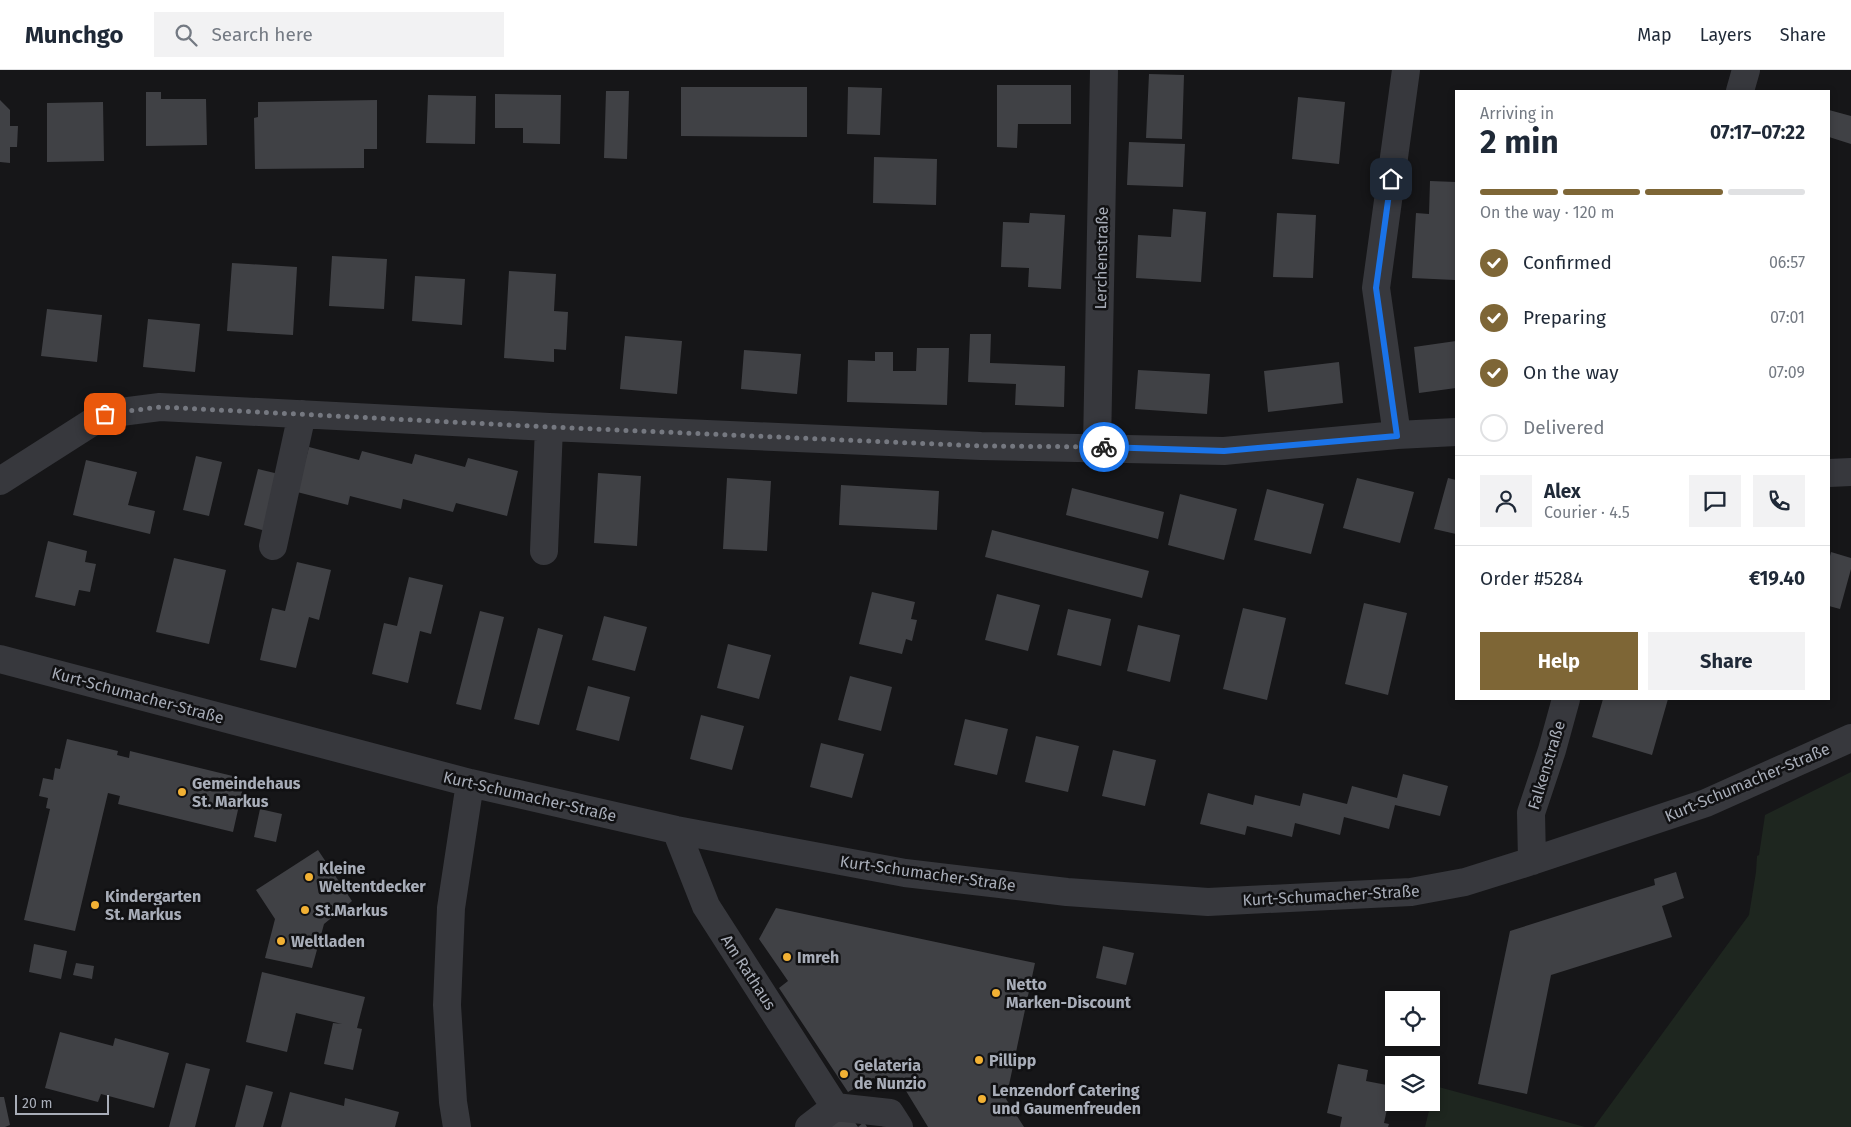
<!DOCTYPE html>
<html lang="en">
<head>
<meta charset="utf-8">
<style>
	:root { --surface:#fff; --page:#f2f2f3; --text:#1f2937; --muted:#747a83; --line:#e0e1e3; --accent:#7e6636 }
	body { margin:0; font-family:"Fira Sans",sans-serif; background:var(--page); color:var(--text); height:100vh; display:flex; flex-direction:column; font-size:19px; white-space:nowrap }
	* { box-sizing:border-box; margin:0 }
	p { font-size:16px; color:var(--muted) }
	.icon { flex:none; width:28px; height:28px; fill:none; stroke:currentColor; stroke-width:2; stroke-linecap:round; stroke-linejoin:round }
	.map { position:relative; flex:1; overflow:hidden }
	.sheet { position:absolute; left:1455px; top:20px; width:375px; height:610px; display:flex; flex-direction:column; background:var(--surface); border-radius:0px; box-shadow:0 2px 8px #0003 }
	.sheet>* { flex:none }
	.buttons { position:absolute; left:1385px; top:921px; display:grid; gap:10px }
	.buttons a { display:grid; place-items:center; width:55px; height:55px; border-radius:0px; background:var(--surface); box-shadow:0 2px 8px #0003; font-size:25px }
	.scale { position:absolute; left:15px; bottom:12px; width:94px; box-sizing:border-box; padding-left:5px; border:2px solid #a8adb8; border-top:0; font-size:14px; line-height:18px; white-space:nowrap; color:#a8adb8; -webkit-text-stroke:4px #111113; paint-order:stroke }
	.pin { position:absolute; display:grid; place-items:center; width:42px; height:42px; color:#fff; margin:-21px; border-radius:10px; box-shadow:0 2px 8px #0006 }
	.courier { position:absolute; display:grid; place-items:center; width:50px; height:50px; margin:-25px; border:4px solid #1a73e8; border-radius:50%; background:#fff; color:#222; box-shadow:0 1px 6px #0007 }
	.overview em { font-style:normal; font-weight:700 }
	.overview div { display:flex; flex-direction:column-reverse }
	.overview { display:flex; align-items:center; justify-content:space-between; height:85px; padding:0 25px }
	h1 { font-size:32px; font-weight:700; line-height:38px }
	.bar { display:grid; grid-template-columns:repeat(4,1fr); gap:8px 5px; align-content:center; height:60px; padding:0 25px }
	.bar i { height:6px; border-radius:4px; background:var(--line) }
	.bar .on { background:var(--accent) }
	.bar p { grid-column:span 4 }
	.line { display:flex; align-items:center; gap:12px; padding:0 25px; border-top:1px solid var(--line) }
	.line div { flex:1 }
	.round { display:grid; place-items:center; flex:none; width:52px; height:52px; border-radius:0px; background:var(--page) }
	ol { padding:0 25px; list-style:none }
	li { display:flex; align-items:center; gap:15px; height:55px }
	li p { margin-inline-start:auto }
	li .icon { padding:5px; border-radius:50%; background:var(--accent); color:#fff; stroke-width:4 }
	li:last-child { color:var(--muted) }
	li i { width:28px; height:28px; border:2px solid var(--line); border-radius:50% }
	.primary-button { display:flex; gap:10px; margin-top:auto; padding:10px 25px }
	.primary-button a { flex:1; height:58px; border-radius:0px; background:var(--accent); color:#fff; font-size:20px; font-weight:700; line-height:58px; text-align:center }
	.primary-button a+a { background:var(--page); color:var(--text) }
	header { display:flex; align-items:center; gap:30px; box-sizing:border-box; height:70px; padding:0 25px; background:var(--surface); border-bottom:1px solid var(--line) }
	header strong { font-size:24px }
	nav { display:flex; gap:28px; margin-inline-start:auto; font-size:18px }
	.search { width:350px; height:45px; background:var(--page); display:flex; align-items:center; gap:12px; box-sizing:border-box; padding:0 18px; border-radius:0px; color:var(--muted); font-size:19px }
	.map>svg:first-child { display:block }
	.green { fill:#1e261f }
	.building { fill:#404145 }
	.lines { fill:none; stroke-linecap:round; stroke-linejoin:round }
	.minor { stroke:#37383d; stroke-width:28 }
	.done { stroke:#757880; stroke-width:5; stroke-dasharray:0 9 }
	.route { stroke:#1a73e8; stroke-width:6 }
	.poi-dot { fill:#f2b134; stroke:#111113; stroke-width:2 }
	.labels { text-anchor:middle; stroke-width:5; stroke-linejoin:round; paint-order:stroke }
	.street-label { font-size:16px; fill:#a8adb8; stroke:#111113 }
	.poi-label { font-size:16px; font-weight:bold; fill:#a8adb8; stroke:#111113; text-anchor:start }
</style>
</head>
<body>
<header>
<strong>Munchgo</strong>
<div class="search"><svg class="icon" aria-label="search" viewBox="0 0 24 24"><circle cx="10" cy="10" r="6"/><path d="M15 15l6 6"/></svg>Search here</div>
<nav><a>Map</a><a>Layers</a><a>Share</a></nav>
</header>
<div class="map">
<svg width="1851" height="1057" viewBox="0 0 1851 1057">
	<rect width="100%" height="100%" fill="#161618"/>
	<!-- green -->
	<path class="green" d="M1851 702V1057H1594L1749 845 1756 802 1757 786 1759 785 1765 745Z
		M1435 1016 1585 1057H1425Z"/>
	<!-- building -->
	<path class="building" d="M1149 4 1184 5 1182 69 1146 68Z
		M997 15H1071V54H1018L1017 78 997 77Z
		M681 17H807V67L681 66Z
		M848 17 882 18 880 65 847 64Z
		M606 21H629L627 89 604 88Z
		M146 22H161V29H206L207 75 146 76Z
		M495 24 561 25 560 74 523 73V58H495Z
		M428 25 476 26 475 74 426 73Z
		M1298 27 1345 32 1339 94 1292 89Z
		M0 30 10 40V56H18L17 77H10V93L0 92Z
		M377 30V79H364V98L255 99 254 48 258 47V32Z
		M103 32 104 91 47 92V33Z
		M1829 40 1851 46V74L1829 67Z
		M1129 72 1185 74 1183 117 1127 115Z
		M874 87 937 89 936 135 873 133Z
		M1430 111 1456 112 1455 210 1412 208 1416 143 1429 144Z
		M1173 139 1206 142 1201 212 1136 208 1138 165 1171 167Z
		M1030 143 1065 145 1061 219 1028 217 1029 198 1001 197 1003 152 1029 153Z
		M1277 143 1316 145 1313 208 1273 207Z
		M332 186 387 189 384 239 329 236Z
		M232 193 297 197 293 265 227 261Z
		M509 201 556 204 554 241 568 242 566 280 554 279V292L504 288Z
		M415 206 465 209 462 255 412 251Z
		M47 239 102 245 97 292 41 286Z
		M148 249 200 254 195 302 143 297Z
		M970 264H991L990 293 1065 296 1064 337 1015 335 1016 314 968 312Z
		M625 266 682 271 677 324 620 319Z
		M1456 271V318L1419 323 1414 277Z
		M917 278H949L947 335 847 332 848 290 875 291V282H893V301H916Z
		M744 280 801 284 797 324 741 319Z
		M1339 292 1343 333 1268 342 1264 301Z
		M1138 300 1210 304 1207 344 1135 339Z
		M309 377 359 390 362 381 412 394 415 384 465 397 468 388 518 401 507 446 456 433 453 442 403 429 401 439 350 426 348 435 297 422Z
		M196 386 222 392 209 446 183 440Z
		M86 390 137 402 128 435 155 441 150 464 73 445Z
		M258 399 287 406 273 463 244 455Z
		M598 403 641 406 637 476 594 473Z
		M727 408 771 411 767 481 723 479Z
		M1357 408 1414 422 1400 473 1343 458Z
		M1448 408 1456 410V464L1434 459Z
		M841 415 939 421 937 460 839 455Z
		M1072 418 1164 442 1158 469 1066 445Z
		M1267 419 1324 434 1311 484 1254 470Z
		M1180 424 1237 439 1224 490 1168 475Z
		M992 460 1149 501 1142 528 985 487Z
		M48 471 87 481 85 492 96 494 90 522 79 520 75 536 35 527Z
		M1831 482 1851 488V499L1840 539 1829 536V490Z
		M174 488 226 500 209 574 156 562Z
		M297 492 331 500 319 550 309 547 296 598 260 590 272 538 285 541Z
		M409 507 443 515 431 564 420 561 408 613 372 604 384 553 397 556Z
		M872 522 915 532 911 549 917 550 912 571 906 569 902 584 859 574Z
		M997 524 1040 535 1028 581 985 570Z
		M1364 533 1407 543 1388 625 1345 614Z
		M1243 538 1286 548 1267 630 1223 619Z
		M1068 539 1111 549 1101 596 1057 585Z
		M480 541 504 547 481 640 456 634Z
		M604 546 647 557 635 601 592 590Z
		M1138 555 1180 565 1170 612 1127 601Z
		M538 558 563 565 539 655 514 649Z
		M728 574 771 585 759 629 717 618Z
		M850 606 892 617 881 661 838 650Z
		M588 616 630 627 619 671 576 660Z
		M1603 629H1668L1652 685 1592 667Z
		M701 645 744 656 732 700 690 689Z
		M965 649 1008 659 997 705 954 695Z
		M1036 666 1079 676 1068 722 1025 712Z
		M67 669 118 681 117 685 129 688 130 681 245 709 233 762 118 734 120 726 108 723 75 861 24 850 50 739 46 738 48 728 39 726 43 708 53 710 55 698 60 699Z
		M821 673 864 684 852 728 810 717Z
		M1113 680 1156 690 1145 736 1102 726Z
		M1403 704 1448 716 1440 746 1395 735 1389 759 1344 747 1340 765 1295 753 1292 767 1247 756 1245 765 1200 754 1208 723 1253 735 1255 725 1300 736 1303 723 1347 734 1352 716 1397 728Z
		M260 739 282 744 276 772 254 767Z
		M318 780 352 831 324 854 312 898 265 888 275 849 256 820Z
		M1676 802 1684 828 1662 836 1672 867 1551 905 1527 1024 1478 1014 1510 861 1655 815 1654 809Z
		M776 838 1035 893 1006 1029 1024 1057H928L903 1016 873 1008 848 1022 779 918 788 911 759 869Z
		M34 874 67 881 61 909 29 902Z
		M1103 876 1134 883 1126 915 1096 908Z
		M76 893 94 896 92 909 73 905Z
		M262 902 365 927 357 958 362 959 353 1000 324 994 333 953 342 954 296 943 287 982 246 972Z
		M60 962 113 976 115 968 169 983 154 1038 101 1024 98 1032 45 1018Z
		M186 993 210 999 195 1057H169Z
		M1338 994 1368 1000 1366 1011 1392 1016 1384 1053 1389 1054 1388 1057H1340L1342 1047 1327 1043Z
		M246 1015 273 1022 263 1057H235Z
		M290 1022 344 1036 345 1028 399 1042 395 1057H281Z
		M0 1027H4L10 1055 5 1057H0Z
		M848 1042 858 1057 864 1052 867 1057H824Z"/>
	<g class="lines">
		<!-- minor -->
		<path class="minor" d="M1740 21 1746 0
			M1397 365 1376 218 1406 0
			M1097 377 1104 0
			M1829 403 1851 402
			M0 411 105 344 160 337 549 357 981 376 1224 381 1397 365 1456 362
			M273 476 302 344
			M544 481 549 357
			M0 589 470 713 676 760 905 803 1067 822 1208 832 1411 822 1465 812 1532 791 1706 733 1851 668
			M676 760 706 836 835 1037 890 1043 899 1057
			M1532 791 1531 743 1552 680 1566 629
			M457 1057 453 1032 447 935 451 838 470 713
			M809 1057 835 1037"/>
	</g>
	<g class="lines">
		<!-- done -->
		<path class="done" d="M105 344 160 337 549 357 981 376 1104 377"/>
		<!-- route -->
		<path class="route" d="M1104 377 1224 381 1397 366 1376 218 1391 109"/>
	</g>
	<!-- markers -->
	<g class="poi-dot">
		<circle cx="182" cy="722" r="5"/>
		<circle cx="309" cy="807" r="5"/>
		<circle cx="95" cy="835" r="5"/>
		<circle cx="305" cy="840" r="5"/>
		<circle cx="281" cy="871" r="5"/>
		<circle cx="787" cy="887" r="5"/>
		<circle cx="996" cy="923" r="5"/>
		<circle cx="979" cy="990" r="5"/>
		<circle cx="844" cy="1004" r="5"/>
		<circle cx="982" cy="1029" r="5"/>
	</g>
	<g class="labels">
		<!-- street labels -->
		<g class="street-label">
			<text transform="translate(1101 188) rotate(-89)" y="6">Lerchenstraße</text>
			<text transform="translate(138 625) rotate(15)" y="6">Kurt-Schumacher-Straße</text>
			<text transform="translate(1546 695) rotate(-73)" y="6">Falkenstraße</text>
			<text transform="translate(1747 712) rotate(-23)" y="6">Kurt-Schumacher-Straße</text>
			<text transform="translate(530 726) rotate(13)" y="6">Kurt-Schumacher-Straße</text>
			<text transform="translate(928 803) rotate(8)" y="6">Kurt-Schumacher-Straße</text>
			<text transform="translate(1331 825) rotate(-3)" y="6">Kurt-Schumacher-Straße</text>
			<text transform="translate(749 902) rotate(57)" y="6">Am Rathaus</text>
		</g>
		<!-- poi labels -->
		<g class="poi-label">
			<text x="192" y="719">Gemeindehaus<tspan x="192" dy="18">St. Markus</tspan></text>
			<text x="319" y="804">Kleine<tspan x="319" dy="18">Weltentdecker</tspan></text>
			<text x="105" y="832">Kindergarten<tspan x="105" dy="18">St. Markus</tspan></text>
			<text x="315" y="846">St.Markus</text>
			<text x="291" y="877">Weltladen</text>
			<text x="797" y="893">Imreh</text>
			<text x="1006" y="920">Netto<tspan x="1006" dy="18">Marken-Discount</tspan></text>
			<text x="989" y="996">Pillipp</text>
			<text x="854" y="1001">Gelateria<tspan x="854" dy="18">de Nunzio</tspan></text>
			<text x="992" y="1026">Lenzendorf Catering<tspan x="992" dy="18">und Gaumenfreuden</tspan></text>
		</g>
	</g>
</svg>
<div class="buttons">
<a><svg class="icon" aria-label="locate" viewBox="0 0 24 24"><circle cx="12" cy="12" r="6"/><path d="M12 2v4M12 18v4M2 12h4M18 12h4"/></svg></a>
<a><svg class="icon" aria-label="layers" viewBox="0 0 24 24"><path d="M12 4l9 5-9 5-9-5zM3 14l9 5 9-5"/></svg></a>
</div>
<div class="scale">20 m</div>
<div class="pin" style="left:105px;top:344px;background:#ea580c"><svg class="icon" aria-label="bag" viewBox="0 0 24 24"><path d="M5 8h14l-1 12H6zM9 8a3 3 0 0 1 6 0"/></svg></div>
<div class="pin" style="left:1391px;top:109px;background:#1f2937"><svg class="icon" aria-label="home" viewBox="0 0 24 24"><path d="M3 11l9-7 9 7M6 9v11h12V9"/></svg></div>
<div class="courier" style="left:1104px;top:377px"><svg class="icon" aria-label="bike" viewBox="0 0 24 24"><circle cx="6" cy="16" r="4"/><circle cx="18" cy="16" r="4"/><path d="M6 16l4-8h5l3 8M10 8l3 8H6M13 5h3"/></svg></div>
<section class="sheet">
<div class="overview"><div><h1>2 min</h1><p>Arriving in</p></div><em>07:17–07:22</em></div>
<div class="bar"><i class="on"></i><i class="on"></i><i class="on"></i><i></i><p>On the way · 120 m</p></div>
<ol>
<li><svg class="icon" aria-label="check" viewBox="0 0 24 24"><path d="M5 12l5 5 9-10"/></svg>Confirmed<p>06:57</p></li>
<li><svg class="icon" aria-label="check" viewBox="0 0 24 24"><path d="M5 12l5 5 9-10"/></svg>Preparing<p>07:01</p></li>
<li><svg class="icon" aria-label="check" viewBox="0 0 24 24"><path d="M5 12l5 5 9-10"/></svg>On the way<p>07:09</p></li>
<li><i></i>Delivered</li>
</ol>
<div class="line" style="height:90px"><a class="round"><svg class="icon" aria-label="person" viewBox="0 0 24 24"><circle cx="12" cy="8" r="4"/><path d="M4 21q1-7 8-7t8 7"/></svg></a><div><b>Alex</b><p>Courier · 4.5</p></div><a class="round"><svg class="icon" aria-label="chat" viewBox="0 0 24 24"><path d="M4 5h16v11H9l-5 4z"/></svg></a><a class="round"><svg class="icon" aria-label="phone" viewBox="0 0 24 24"><path d="M5 4h4l2 5-3 2q2 4 5 5l2-3 5 2v4C11 20 4 13 5 4z"/></svg></a></div>
<div class="line" style="height:65px"><div>Order #5284</div><b>€19.40</b></div>
<div class="primary-button"><a>Help</a><a>Share</a></div>
</section>
</div>
</body>
</html>
